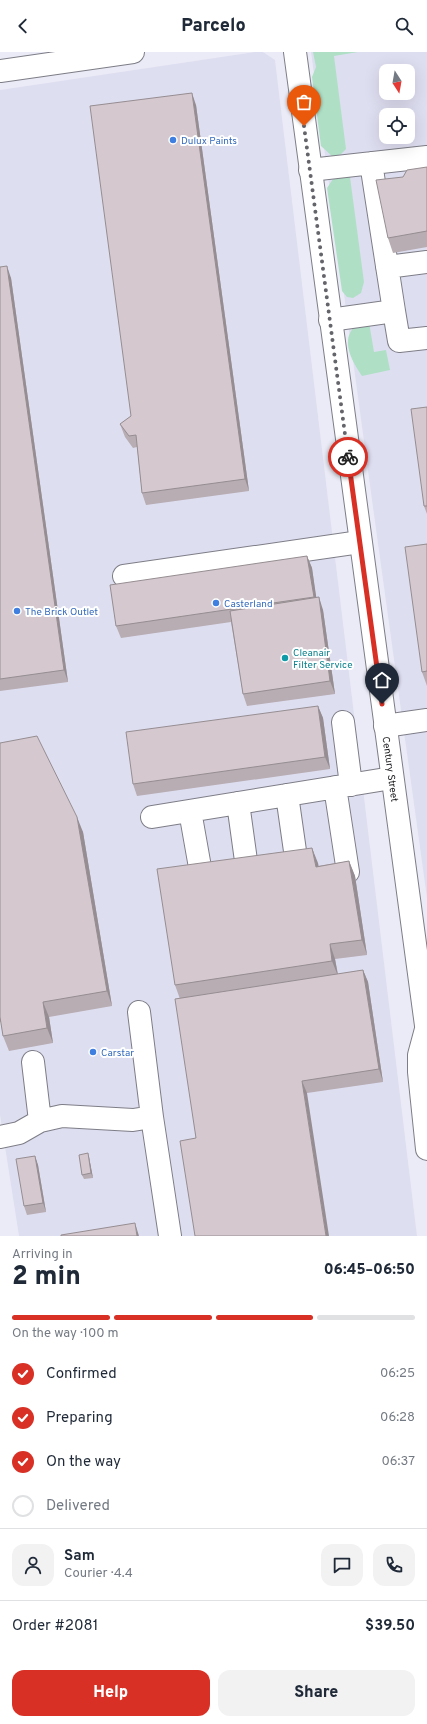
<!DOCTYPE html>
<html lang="en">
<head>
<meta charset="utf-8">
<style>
	:root { --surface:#fff; --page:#f2f2f3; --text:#1f2937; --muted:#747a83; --line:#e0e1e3; --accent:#d93025 }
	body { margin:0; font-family:Overpass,sans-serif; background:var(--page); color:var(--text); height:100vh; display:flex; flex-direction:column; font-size:15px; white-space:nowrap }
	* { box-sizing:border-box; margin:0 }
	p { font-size:13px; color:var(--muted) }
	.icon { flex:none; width:22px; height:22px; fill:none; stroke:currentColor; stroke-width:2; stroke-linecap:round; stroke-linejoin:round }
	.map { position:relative; height:1184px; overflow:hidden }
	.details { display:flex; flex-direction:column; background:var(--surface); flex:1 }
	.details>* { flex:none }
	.needle { width:26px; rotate:169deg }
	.fabs { position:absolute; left:379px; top:12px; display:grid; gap:8px }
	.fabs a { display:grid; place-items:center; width:36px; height:36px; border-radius:8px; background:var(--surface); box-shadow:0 4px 16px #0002; font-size:20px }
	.pin { position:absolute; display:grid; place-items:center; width:34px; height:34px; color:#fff; margin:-41px -17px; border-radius:50% 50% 50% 0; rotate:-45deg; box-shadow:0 0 4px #0007 }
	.pin .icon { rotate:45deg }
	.courier { position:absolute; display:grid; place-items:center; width:40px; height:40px; margin:-20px; border:3px solid #d93025; border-radius:50%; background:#fff; color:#222; box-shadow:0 1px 5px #0007 }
	.head em { font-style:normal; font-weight:800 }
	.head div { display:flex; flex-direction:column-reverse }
	.head { display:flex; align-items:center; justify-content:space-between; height:68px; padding:0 12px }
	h1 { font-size:26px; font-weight:800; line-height:30px }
	.bar { display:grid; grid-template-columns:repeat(4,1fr); gap:6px 4px; align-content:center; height:48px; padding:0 12px }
	.bar i { height:5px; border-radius:3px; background:var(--line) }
	.bar .current { background:var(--accent) }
	.bar p { grid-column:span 4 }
	.line { display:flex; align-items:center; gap:10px; padding:0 12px; border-top:1px solid var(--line) }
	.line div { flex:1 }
	.round { display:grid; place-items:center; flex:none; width:42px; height:42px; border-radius:12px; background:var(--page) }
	ol { padding:0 12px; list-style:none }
	li { display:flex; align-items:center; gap:12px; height:44px }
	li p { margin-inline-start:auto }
	li .icon { padding:4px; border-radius:50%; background:var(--accent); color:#fff; stroke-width:4 }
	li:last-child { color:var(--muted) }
	li i { width:22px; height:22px; border:2px solid var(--line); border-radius:50% }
	.button { display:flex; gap:8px; margin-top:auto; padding:8px 12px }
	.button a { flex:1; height:46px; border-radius:12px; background:var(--accent); color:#fff; font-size:16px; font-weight:800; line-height:46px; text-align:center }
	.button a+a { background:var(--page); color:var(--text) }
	header { display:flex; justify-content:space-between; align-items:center; height:52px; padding:0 12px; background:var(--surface); font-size:18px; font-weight:800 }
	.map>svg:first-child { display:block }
	.built { fill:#dedef1; fill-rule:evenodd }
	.green { fill:#afe0c6 }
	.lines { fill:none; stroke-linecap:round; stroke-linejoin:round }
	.minor-casing { stroke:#7d7d87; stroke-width:24 }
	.major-casing { stroke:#7d7d87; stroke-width:24 }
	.minor { stroke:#fff; stroke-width:22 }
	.major { stroke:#fff; stroke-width:22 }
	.wall { fill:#b7adb2 }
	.shaded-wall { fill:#958d91 }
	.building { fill:#d5c9cf; stroke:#958d91 }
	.done { stroke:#64646b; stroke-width:4; stroke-dasharray:0 7.2 }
	.route { stroke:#d93025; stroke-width:5 }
	.shop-dot { fill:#3f7fe0; stroke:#fff; stroke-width:1.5 }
	.culture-dot { fill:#0f9aa8; stroke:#fff; stroke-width:1.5 }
	.labels { text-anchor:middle; stroke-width:4; stroke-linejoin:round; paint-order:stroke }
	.shop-label { font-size:10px; fill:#366cbe; stroke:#fff; text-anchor:start }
	.culture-label { font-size:10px; fill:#0d838f; stroke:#fff; text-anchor:start }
	.street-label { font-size:10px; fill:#1b1b1f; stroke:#fff }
</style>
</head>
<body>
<header><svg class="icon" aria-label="back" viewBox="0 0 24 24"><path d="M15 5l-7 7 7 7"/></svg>Parcelo<svg class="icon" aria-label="search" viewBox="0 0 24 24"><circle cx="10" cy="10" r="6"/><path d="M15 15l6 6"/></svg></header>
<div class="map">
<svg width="427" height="1184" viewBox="0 0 427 1184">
	<rect width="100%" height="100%" fill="#ebebf7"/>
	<!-- built -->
	<path class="built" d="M255 0H263L275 8 417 1184H19L0 1063V38Z
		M311 0H427V846L375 470ZM386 19H408V41H386ZM386 63H408V85H386Z"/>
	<!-- green -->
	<path class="green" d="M313 0H358L334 4 346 97 341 102 333 105 321 94 312 25 316 15Z
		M342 123 350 125 364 230 361 241 353 246 347 245 342 239 327 136 335 124Z
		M369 270 374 300 386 298 390 318 362 324C352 309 340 289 355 274Z"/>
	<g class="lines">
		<defs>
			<path id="minor" d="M371 111 394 259
				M310 118 427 105
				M387 215 427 210
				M330 268 394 259 399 289 427 286
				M124 524 360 490
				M343 670 351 733
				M385 674 427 668
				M335 735 348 820
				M287 743 296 806
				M238 751 247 816
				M190 759 201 821
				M152 765 392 726
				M33 1010 40 1069
				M152 1065 170 1184
				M0 1085 19 1081 40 1069 62 1064 133 1068 152 1065 139 960"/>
			<path id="major" d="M295 0 427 981
				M0 19 133 0
				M426 977 419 1003V1020L427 1097"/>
		</defs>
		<!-- minor casing -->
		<use href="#minor" class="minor-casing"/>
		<!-- major casing -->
		<use href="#major" class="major-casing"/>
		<!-- minor -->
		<use href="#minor" class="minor"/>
		<!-- major -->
		<use href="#major" class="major"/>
	</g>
	<!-- wall -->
	<path class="wall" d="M196 53 249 439 146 453 142 441 137 395 133 396 125 385 120 372 131 364Z
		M427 115V195L393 201 388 186 403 125Z
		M0 215 11 226 68 630 0 639Z
		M427 355V462L424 454Z
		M427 492V634L422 620Z
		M307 504 312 516 316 546 323 558 335 642 247 654 243 642 231 570 121 586 116 574Z
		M318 654 323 666 330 717 137 744 133 732Z
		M0 691 83 780 112 954 49 965 53 991 9 999 3 984 1 970H0Z
		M312 796 318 814 349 809 355 824 367 903 335 907 338 922 363 918 368 930 383 1030 307 1041 196 1086 180 947 175 933Z
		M35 1104 38 1113 46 1160 27 1163 24 1154Z
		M89 1105 93 1126 84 1127 82 1123Z"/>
	<!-- shaded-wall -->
	<path class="shaded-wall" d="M192 41 196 53 249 439 245 427Z
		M7 214 11 226 68 630 64 618Z
		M307 504 312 516 318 557 314 545Z
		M319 545 323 558 335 642 330 629Z
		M318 654 323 666 330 717 325 705Z
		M77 765 83 780 112 954 107 939Z
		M312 796 318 811 322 830 316 815Z
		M349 809 355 824 367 903 362 888Z
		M330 892 335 907 338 924 332 909Z
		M363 918 368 930 383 1030 379 1017Z
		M43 950 49 965 53 991 47 976Z
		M302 1029 307 1041 329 1184H326Z
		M88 1101 89 1105 93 1126 91 1121Z
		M35 1104 38 1113 46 1160 43 1151Z
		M135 1171 139 1184H137Z"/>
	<!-- building -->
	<path class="building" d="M192 41 245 427 142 441 136 383 129 384 120 372 131 364 90 54Z
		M427 115V179L388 186 376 128 403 125 407 118Z
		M7 214 64 618 0 627V215Z
		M427 355V454H424L411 357Z
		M427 492V619L422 620 405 495Z
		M307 504 314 545 116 574 110 533Z
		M319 545 330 629 243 642 230 559Z
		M318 654 325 705 133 732 126 680Z
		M37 684 77 765 107 939 43 950 47 976 3 984 0 965V691Z
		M312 796 316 815 349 809 362 888 330 892 332 909 175 933 157 817Z
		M363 918 379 1017 302 1029 326 1184H195L180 1089 196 1086 175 947Z
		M88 1101 91 1121 82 1123 79 1103Z
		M35 1104 43 1151 24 1154 16 1107Z
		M135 1171 137 1184H61V1183Z"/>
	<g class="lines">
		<!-- done -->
		<path class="done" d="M304 74 348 405"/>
		<!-- route -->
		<path class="route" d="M348 405 382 652"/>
	</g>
	<!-- markers -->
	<g class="shop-dot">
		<circle cx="173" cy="88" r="4"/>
		<circle cx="216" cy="551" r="4"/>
		<circle cx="17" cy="559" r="4"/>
		<circle cx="93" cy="1000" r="4"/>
	</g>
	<circle class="culture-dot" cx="285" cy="606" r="4"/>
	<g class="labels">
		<!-- shop labels -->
		<g class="shop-label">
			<text x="181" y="92">Dulux Paints</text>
			<text x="224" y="555">Casterland</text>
			<text x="25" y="563">The Brick Outlet</text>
			<text x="101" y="1004">Carstar</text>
		</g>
		<!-- culture labels -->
		<g class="culture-label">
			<text x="293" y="604">Cleanair<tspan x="293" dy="12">Filter Service</tspan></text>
		</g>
		<!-- street labels -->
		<g class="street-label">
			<text transform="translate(391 717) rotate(82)" y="4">Century Street</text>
		</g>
	</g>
</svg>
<div class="fabs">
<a><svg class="needle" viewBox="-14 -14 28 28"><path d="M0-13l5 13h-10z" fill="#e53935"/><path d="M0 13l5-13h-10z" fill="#747a83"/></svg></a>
<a><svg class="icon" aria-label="locate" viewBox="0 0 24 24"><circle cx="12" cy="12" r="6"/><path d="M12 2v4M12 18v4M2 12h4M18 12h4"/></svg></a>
</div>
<div class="pin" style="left:304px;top:74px;background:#ea580c"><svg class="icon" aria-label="bag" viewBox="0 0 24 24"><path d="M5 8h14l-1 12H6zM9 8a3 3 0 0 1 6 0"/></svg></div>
<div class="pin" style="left:382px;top:652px;background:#1f2937"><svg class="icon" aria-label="home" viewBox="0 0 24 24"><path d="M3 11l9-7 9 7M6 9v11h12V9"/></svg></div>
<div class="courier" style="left:348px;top:405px"><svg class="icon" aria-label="bike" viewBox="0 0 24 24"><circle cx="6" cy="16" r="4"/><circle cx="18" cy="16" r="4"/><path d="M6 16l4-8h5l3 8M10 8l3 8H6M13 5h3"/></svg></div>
</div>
<section class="details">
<div class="head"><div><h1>2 min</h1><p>Arriving in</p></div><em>06:45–06:50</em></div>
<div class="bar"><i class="current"></i><i class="current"></i><i class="current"></i><i></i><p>On the way · 100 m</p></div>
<ol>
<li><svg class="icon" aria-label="check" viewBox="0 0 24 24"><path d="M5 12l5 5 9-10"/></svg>Confirmed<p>06:25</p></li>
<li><svg class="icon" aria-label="check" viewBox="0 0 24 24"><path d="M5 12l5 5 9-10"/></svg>Preparing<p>06:28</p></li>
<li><svg class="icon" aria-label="check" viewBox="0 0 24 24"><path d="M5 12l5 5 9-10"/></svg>On the way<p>06:37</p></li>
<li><i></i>Delivered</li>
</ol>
<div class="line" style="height:72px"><a class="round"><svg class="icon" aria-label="person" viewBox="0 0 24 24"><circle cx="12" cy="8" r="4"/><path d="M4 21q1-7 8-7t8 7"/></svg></a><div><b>Sam</b><p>Courier · 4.4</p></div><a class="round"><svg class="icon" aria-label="chat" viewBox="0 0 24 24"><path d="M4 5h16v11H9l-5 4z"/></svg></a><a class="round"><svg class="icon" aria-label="phone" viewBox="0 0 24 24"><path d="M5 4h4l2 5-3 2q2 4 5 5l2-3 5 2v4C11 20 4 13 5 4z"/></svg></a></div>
<div class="line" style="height:52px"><div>Order #2081</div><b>$39.50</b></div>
<div class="button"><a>Help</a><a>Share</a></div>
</section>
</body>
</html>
